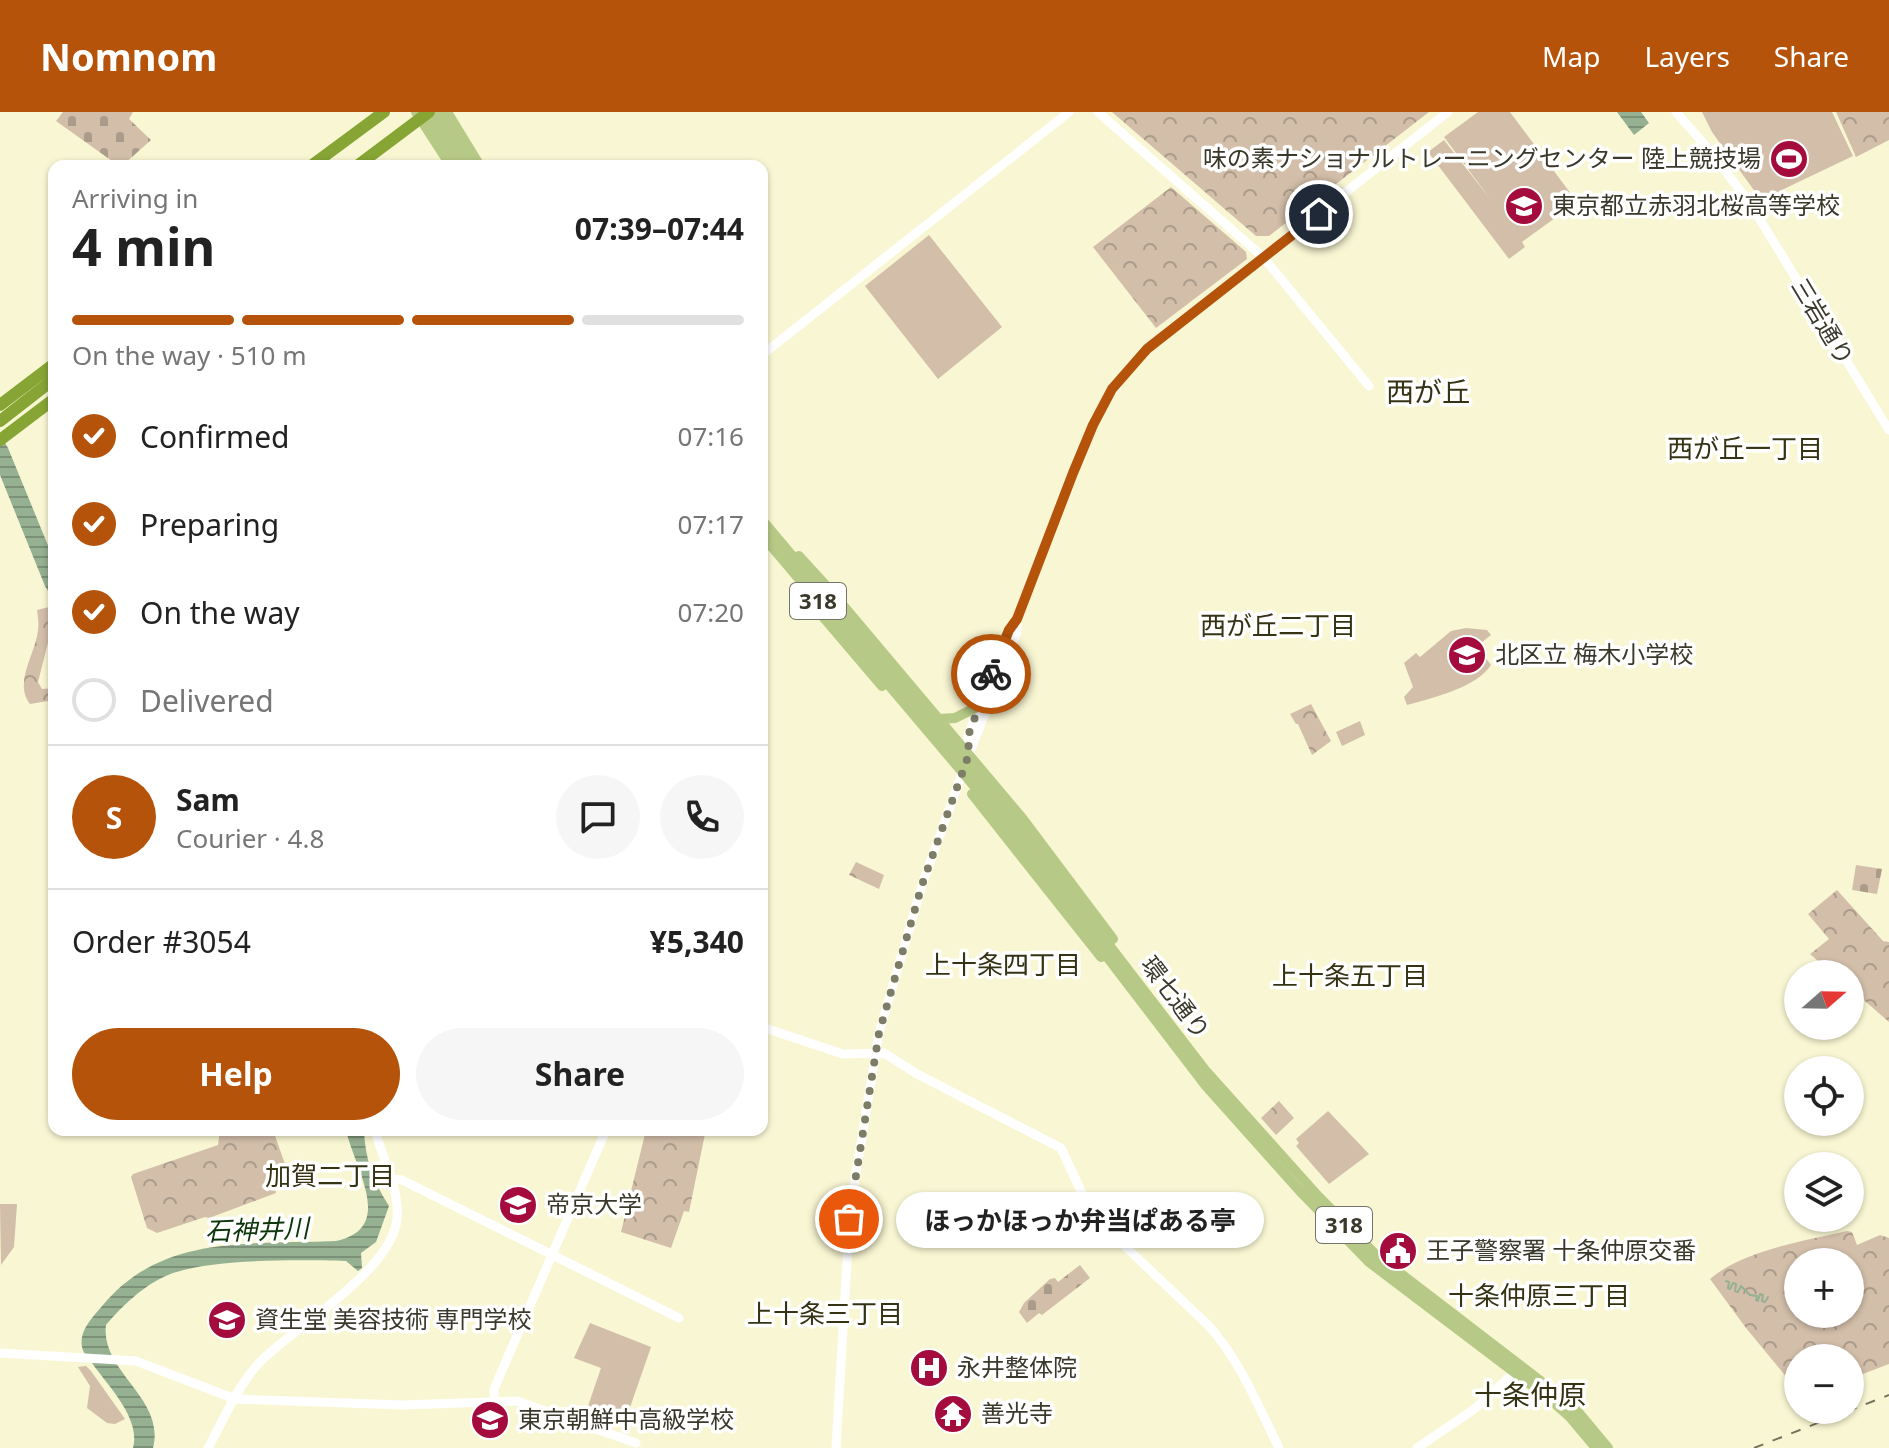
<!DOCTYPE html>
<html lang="en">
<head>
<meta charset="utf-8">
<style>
	:root { --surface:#fff; --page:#f6f6f6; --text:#222; --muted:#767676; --line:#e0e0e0; --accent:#b45309 }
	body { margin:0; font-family:"Noto Sans","Noto Sans JP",sans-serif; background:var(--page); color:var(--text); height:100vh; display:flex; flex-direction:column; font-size:30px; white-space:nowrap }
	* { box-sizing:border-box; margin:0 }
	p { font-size:26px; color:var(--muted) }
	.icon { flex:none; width:44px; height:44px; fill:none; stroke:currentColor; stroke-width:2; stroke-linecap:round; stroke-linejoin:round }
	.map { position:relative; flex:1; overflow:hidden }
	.sheet { position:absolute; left:48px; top:48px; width:720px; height:976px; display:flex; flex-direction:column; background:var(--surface); border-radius:16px; box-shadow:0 2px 6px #0004 }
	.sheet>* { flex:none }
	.needle { width:52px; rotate:70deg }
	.fabs { position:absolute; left:1784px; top:848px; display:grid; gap:16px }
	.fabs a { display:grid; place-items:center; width:80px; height:80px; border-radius:50%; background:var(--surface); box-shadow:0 2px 6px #0004; font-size:40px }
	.pin { position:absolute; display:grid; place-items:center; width:68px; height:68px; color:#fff; margin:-34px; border:4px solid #fff; border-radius:50%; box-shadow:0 2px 8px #0007 }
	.courier { position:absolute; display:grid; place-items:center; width:80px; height:80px; margin:-40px; border:6px solid #b45309; border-radius:50%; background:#fff; color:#222; box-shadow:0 2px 10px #0007 }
	.bubble { position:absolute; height:56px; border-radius:28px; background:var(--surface); box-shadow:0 2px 6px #0004; font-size:26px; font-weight:700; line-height:56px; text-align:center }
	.headline em { font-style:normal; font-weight:700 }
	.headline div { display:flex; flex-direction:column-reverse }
	.headline { display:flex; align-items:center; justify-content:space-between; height:136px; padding:0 24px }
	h1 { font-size:52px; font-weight:700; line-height:60px }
	.bar { display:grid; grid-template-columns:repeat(4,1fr); gap:12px 8px; align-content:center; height:96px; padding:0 24px }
	.bar i { height:10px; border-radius:6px; background:var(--line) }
	.bar .current { background:var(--accent) }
	.bar p { grid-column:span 4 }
	.line { display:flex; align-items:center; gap:20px; padding:0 24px; border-top:2px solid var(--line) }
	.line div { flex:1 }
	.round { display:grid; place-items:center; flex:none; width:84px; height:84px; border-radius:42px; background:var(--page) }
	ol { padding:0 24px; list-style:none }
	li { display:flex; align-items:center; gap:24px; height:88px }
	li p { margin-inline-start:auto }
	li .icon { padding:8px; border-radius:50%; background:var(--accent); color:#fff; stroke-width:4 }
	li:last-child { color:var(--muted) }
	li i { width:44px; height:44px; border:4px solid var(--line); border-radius:50% }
	.button { display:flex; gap:16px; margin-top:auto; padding:16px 24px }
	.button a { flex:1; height:92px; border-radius:48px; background:var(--accent); color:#fff; font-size:32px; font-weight:700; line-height:92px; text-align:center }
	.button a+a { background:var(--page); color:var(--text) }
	header { display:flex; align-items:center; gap:48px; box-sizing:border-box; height:112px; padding:0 40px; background:var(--accent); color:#fff }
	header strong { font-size:38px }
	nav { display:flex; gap:44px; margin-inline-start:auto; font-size:28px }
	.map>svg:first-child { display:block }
	.cemetery { fill:url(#cemetery-stones) }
	.park { fill:url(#park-crowns); fill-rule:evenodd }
	.garden { fill:#d2bea9 }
	.water { fill:url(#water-rules) }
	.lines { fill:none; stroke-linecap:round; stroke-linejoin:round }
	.stream { stroke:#96b092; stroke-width:2 }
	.secondary { stroke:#fff; stroke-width:9 }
	.primary { stroke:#b7c986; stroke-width:10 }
	.highway { stroke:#87a535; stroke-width:12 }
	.rail { stroke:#74735e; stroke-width:2; stroke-dasharray:10 10; stroke-linecap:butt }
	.done { stroke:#7d7c66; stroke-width:8; stroke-dasharray:0 14.4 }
	.route { stroke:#b45309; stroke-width:10 }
	.labels { text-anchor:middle; stroke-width:7; stroke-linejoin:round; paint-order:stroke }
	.shield { fill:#fff; stroke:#75746b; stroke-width:2 }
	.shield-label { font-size:22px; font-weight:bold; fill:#3a392b }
	.poi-label { font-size:24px; fill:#3a392b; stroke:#fff; text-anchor:start }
	.street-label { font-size:24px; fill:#3a392b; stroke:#fff }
	.neighbourhood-label { font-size:26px; fill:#353314; stroke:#fff }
	.water-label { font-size:26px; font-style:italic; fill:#0d350a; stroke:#fff }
	.quarter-label { font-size:28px; fill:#353314; stroke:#fff }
</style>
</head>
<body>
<header>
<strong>Nomnom</strong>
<nav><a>Map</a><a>Layers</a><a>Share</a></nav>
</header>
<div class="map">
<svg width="1889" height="1336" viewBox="0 0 1889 1336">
	<defs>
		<pattern id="cemetery-stones" width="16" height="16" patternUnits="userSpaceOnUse" patternTransform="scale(2)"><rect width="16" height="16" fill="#d2bea9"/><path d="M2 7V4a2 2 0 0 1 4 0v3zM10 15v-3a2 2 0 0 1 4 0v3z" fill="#ab9b8a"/></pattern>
		<pattern id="park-crowns" width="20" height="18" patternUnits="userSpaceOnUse" patternTransform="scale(2)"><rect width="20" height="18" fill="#d2bea9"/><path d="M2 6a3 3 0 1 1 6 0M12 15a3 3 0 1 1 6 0" fill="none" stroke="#ab9b8a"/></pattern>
		<pattern id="water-rules" width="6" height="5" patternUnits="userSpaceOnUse" patternTransform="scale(2)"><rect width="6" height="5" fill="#96b092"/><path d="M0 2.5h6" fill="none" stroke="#7b9077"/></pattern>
	</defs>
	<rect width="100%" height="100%" fill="#f9f7d3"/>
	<!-- cemetery -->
	<path class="cemetery" d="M63 0H133L129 7 151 28 122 54H119L56 9Z
		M1856 753 1882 757 1877 782 1852 778Z
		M1080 1153 1090 1166 1042 1203 1039 1201 1027 1211 1019 1200 1024 1191 1050 1167 1055 1166 1058 1170Z"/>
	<!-- park -->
	<path class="park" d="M1112 0H1429L1269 124H1256Z
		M1836 0H1889V28L1856 45Z
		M1171 75 1246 140 1247 147 1156 216 1093 135Z
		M49 495 53 501 51 519 38 570 42 577 54 576V588L30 592C13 571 36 541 38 518 39 512 38 505 37 498Z
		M1311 592 1331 629 1312 643 1298 612H1296L1290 602Z
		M856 750 884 763 879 777 849 763Z
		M1837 778 1883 829 1889 830V910L1850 876V862H1833L1810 842 1829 827 1808 802Z
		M1279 989 1294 1006 1276 1023 1261 1006Z
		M220 1018H273L291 1069 274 1074 276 1081 209 1106 205 1105 157 1121 147 1116 131 1065 133 1062 218 1033Z
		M646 1018H693L705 1022 689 1100 684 1099 671 1136 621 1120Z
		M1847 1119 1852 1120 1857 1133 1880 1123 1889 1126V1252L1850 1267V1246H1798V1279L1746 1216 1710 1167C1744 1138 1804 1129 1847 1119ZM1798 1150H1850V1202H1798Z"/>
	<!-- garden -->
	<path class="garden" d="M1478 0H1510L1577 90 1522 130 1525 135 1509 147 1428 40 1444 28 1491 88 1444 25Z
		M1702 0H1832L1853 44 1761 88 1712 20Z
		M929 123 1002 215 938 267 865 174Z
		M1466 516 1487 518 1491 523 1477 534 1491 553C1476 576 1432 586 1407 593L1404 585 1413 575 1404 551 1416 541 1420 545 1451 519Z
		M1360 609 1365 623 1342 634 1336 620Z
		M1328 999 1369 1042 1329 1072 1296 1034 1299 1031 1296 1027Z
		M0 1092H17L14 1135 1 1153Z
		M590 1211 651 1235 626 1307 588 1294 601 1256 574 1246Z
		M86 1254 91 1259 125 1307 115 1312 107 1311 87 1296 90 1274 78 1255Z"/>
	<!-- water -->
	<path class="water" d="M1617 0H1641L1649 11 1634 23Z
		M0 322 8 336 54 448V489L45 474 0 363Z
		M346 1018H364C365 1047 373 1069 389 1094L376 1130 361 1141 362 1156 358 1159 346 1149C300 1148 210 1146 168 1163 144 1173 122 1194 106 1213 100 1260 166 1286 153 1336H133C141 1306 108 1274 92 1251 89 1247 83 1241 82 1235 79 1218 93 1205 103 1193 163 1121 251 1133 336 1129 396 1116 355 1058 346 1018Z"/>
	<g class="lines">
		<!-- stream -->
		<path class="stream" d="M1726 1169 1729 1170 1728 1176 1730 1177 1733 1171 1736 1172 1735 1179 1738 1180 1741 1174 1750 1183 1757 1184 1756 1188 1758 1189 1760 1182 1763 1183 1762 1189 1765 1190 1768 1185"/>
		<!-- secondary -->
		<path class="secondary" d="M1098 0 1263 145 1369 274
			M1676 0 1711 40 1751 93 1889 318
			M762 243 1069 0
			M968 635V624C982 586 994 540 1017 507 1028 474 1042 442 1054 409 1082 338 1100 276 1161 225L1448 0
			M762 915 843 942 884 941 917 962 1061 1036 1092 1103 1208 1213C1240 1248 1258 1294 1279 1336
			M390 1067 402 1068 679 1206
			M0 1241 136 1249 235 1287 403 1293 517 1289 636 1331
			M494 1288V1277L606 1018
			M208 1336C224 1307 239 1270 263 1247 298 1213 392 1158 397 1107 400 1078 382 1046 375 1018
			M836 1336 850 1098 879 921 922 773 969 642 1017 520V507
			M1417 1336 1473 1298 1514 1261"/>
		<!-- primary -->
		<path class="primary" d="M416 0 451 54
			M428 0 461 54
			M437 0 471 54
			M447 0 480 54
			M762 408 1002 694 1205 958 1317 1083 1375 1142 1573 1294 1608 1336
			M762 423 997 701 1206 974 1299 1078 1369 1150 1551 1288 1570 1305 1596 1336
			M799 444 830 478 1022 706 1113 827
			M802 480 882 574
			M939 607 955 606 979 594
			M972 682 1101 845"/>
		<!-- highway -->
		<path class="highway" d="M311 54 384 0
			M357 54 429 0
			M0 293 54 252
			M0 309 54 267
			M0 328 54 287"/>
		<!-- rail -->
		<path class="rail" d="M1754 1336 1889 1283"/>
	</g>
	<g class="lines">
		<!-- done -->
		<path class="done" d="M849 1107 879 921 922 773 969 642 968 624 991 562"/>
		<!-- route -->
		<path class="route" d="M991 562 1009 518 1017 507 1073 361 1093 313 1112 277 1147 237 1319 102"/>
	</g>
	<!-- icons -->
	<defs>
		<symbol id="stadium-disc" viewBox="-11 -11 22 22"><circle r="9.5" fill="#a50c3e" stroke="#fff"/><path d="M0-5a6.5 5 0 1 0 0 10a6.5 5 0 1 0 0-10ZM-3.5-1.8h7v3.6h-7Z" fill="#fff"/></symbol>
		<symbol id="school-disc" viewBox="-11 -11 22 22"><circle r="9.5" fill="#a50c3e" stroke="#fff"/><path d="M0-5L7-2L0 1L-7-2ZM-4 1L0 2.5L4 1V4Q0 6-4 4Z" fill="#fff"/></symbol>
		<symbol id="university-disc" viewBox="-11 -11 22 22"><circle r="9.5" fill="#a50c3e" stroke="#fff"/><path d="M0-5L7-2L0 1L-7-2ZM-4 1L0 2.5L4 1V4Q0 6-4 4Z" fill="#fff"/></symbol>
		<symbol id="civic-disc" viewBox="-11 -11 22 22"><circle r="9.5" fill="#a50c3e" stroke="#fff"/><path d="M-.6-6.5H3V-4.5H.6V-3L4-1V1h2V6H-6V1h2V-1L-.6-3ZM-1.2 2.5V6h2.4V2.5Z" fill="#fff"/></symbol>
		<symbol id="hospital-disc" viewBox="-11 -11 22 22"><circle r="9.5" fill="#a50c3e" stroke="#fff"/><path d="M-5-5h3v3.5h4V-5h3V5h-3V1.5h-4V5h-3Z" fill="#fff"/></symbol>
		<symbol id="temple-disc" viewBox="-11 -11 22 22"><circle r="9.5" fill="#a50c3e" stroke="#fff"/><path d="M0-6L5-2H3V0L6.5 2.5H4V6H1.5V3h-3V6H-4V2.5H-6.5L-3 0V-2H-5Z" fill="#fff"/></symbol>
	</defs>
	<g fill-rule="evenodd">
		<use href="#stadium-disc" x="1767" y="25" width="44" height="44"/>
		<use href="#school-disc" x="1502" y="72" width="44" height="44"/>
		<use href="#school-disc" x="1445" y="521" width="44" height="44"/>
		<use href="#university-disc" x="496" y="1071" width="44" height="44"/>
		<use href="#civic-disc" x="1376" y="1117" width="44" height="44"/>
		<use href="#university-disc" x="205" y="1186" width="44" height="44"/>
		<use href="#hospital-disc" x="907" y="1234" width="44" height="44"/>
		<use href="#temple-disc" x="931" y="1280" width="44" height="44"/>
		<use href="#school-disc" x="468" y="1286" width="44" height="44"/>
	</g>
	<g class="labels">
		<!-- shield labels -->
		<g class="shield">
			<rect x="790" y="471" width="56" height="36" rx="6"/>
			<rect x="1316" y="1095" width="56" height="36" rx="6"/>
		</g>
		<g class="shield-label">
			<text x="818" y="497">318</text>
			<text x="1344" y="1121">318</text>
		</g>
		<!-- poi labels -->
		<g class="poi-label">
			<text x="1761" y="55" text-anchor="end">味の素ナショナルトレーニングセンター 陸上競技場</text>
			<text x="1552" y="102">東京都立赤羽北桜高等学校</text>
			<text x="1495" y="551">北区立 梅木小学校</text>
			<text x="546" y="1101">帝京大学</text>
			<text x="1426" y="1147">王子警察署 十条仲原交番</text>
			<text x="255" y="1216">資生堂 美容技術 専門学校</text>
			<text x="957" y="1264">永井整体院</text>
			<text x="981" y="1310">善光寺</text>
			<text x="518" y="1316">東京朝鮮中高級学校</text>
		</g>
		<!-- street labels -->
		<g class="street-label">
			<text transform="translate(1822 210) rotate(59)" y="8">三岩通り</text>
			<text transform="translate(1175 886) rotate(53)" y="8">環七通り</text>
		</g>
		<!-- neighbourhood labels -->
		<g class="neighbourhood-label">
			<text x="1745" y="346">西が丘一丁目</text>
			<text x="1278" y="523">西が丘二丁目</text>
			<text x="1003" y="862">上十条四丁目</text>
			<text x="1350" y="873">上十条五丁目</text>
			<text x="330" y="1073">加賀二丁目</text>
			<text x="1539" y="1193">十条仲原三丁目</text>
			<text x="825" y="1211">上十条三丁目</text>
		</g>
		<!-- water labels -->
		<g class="water-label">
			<text transform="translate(257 1118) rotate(-2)" y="9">石神井川</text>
		</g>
		<!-- quarter labels -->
		<g class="quarter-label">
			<text x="1428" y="290">西が丘</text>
			<text x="1530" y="1293">十条仲原</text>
		</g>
	</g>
</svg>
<div class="fabs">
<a><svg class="needle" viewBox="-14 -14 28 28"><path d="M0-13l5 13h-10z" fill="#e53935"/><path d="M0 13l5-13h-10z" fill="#767676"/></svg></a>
<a><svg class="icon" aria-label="locate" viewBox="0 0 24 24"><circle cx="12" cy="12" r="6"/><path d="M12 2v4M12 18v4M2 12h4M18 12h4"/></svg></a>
<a><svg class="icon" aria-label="layers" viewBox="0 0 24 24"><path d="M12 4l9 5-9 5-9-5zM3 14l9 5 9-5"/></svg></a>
<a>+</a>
<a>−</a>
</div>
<div class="pin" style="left:849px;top:1107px;background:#ea580c"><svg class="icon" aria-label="bag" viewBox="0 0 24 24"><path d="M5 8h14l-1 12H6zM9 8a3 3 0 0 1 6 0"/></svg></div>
<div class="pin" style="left:1319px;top:102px;background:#1f2937"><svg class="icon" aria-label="home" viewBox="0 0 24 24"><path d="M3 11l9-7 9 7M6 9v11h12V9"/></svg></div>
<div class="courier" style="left:991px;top:562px"><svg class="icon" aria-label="bike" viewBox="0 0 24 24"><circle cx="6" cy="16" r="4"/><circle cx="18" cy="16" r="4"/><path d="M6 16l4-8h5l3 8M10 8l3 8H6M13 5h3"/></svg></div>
<div class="bubble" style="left:896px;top:1080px;width:368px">ほっかほっか弁当ぱある亭</div>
<section class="sheet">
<div class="headline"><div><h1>4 min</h1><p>Arriving in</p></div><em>07:39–07:44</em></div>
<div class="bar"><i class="current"></i><i class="current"></i><i class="current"></i><i></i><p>On the way · 510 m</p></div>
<ol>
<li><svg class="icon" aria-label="check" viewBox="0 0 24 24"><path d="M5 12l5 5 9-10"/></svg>Confirmed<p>07:16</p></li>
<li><svg class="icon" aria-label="check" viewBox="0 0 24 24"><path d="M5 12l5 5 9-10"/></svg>Preparing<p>07:17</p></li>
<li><svg class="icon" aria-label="check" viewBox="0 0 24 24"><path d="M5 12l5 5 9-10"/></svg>On the way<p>07:20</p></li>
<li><i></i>Delivered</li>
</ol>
<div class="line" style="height:144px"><b class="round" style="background:var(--accent);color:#fff">S</b><div><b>Sam</b><p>Courier · 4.8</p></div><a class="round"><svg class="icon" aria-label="chat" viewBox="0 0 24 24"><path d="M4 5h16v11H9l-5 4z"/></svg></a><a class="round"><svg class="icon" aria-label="phone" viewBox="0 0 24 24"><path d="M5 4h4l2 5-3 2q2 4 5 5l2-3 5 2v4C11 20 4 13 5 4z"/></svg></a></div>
<div class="line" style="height:104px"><div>Order #3054</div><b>¥5,340</b></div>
<div class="button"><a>Help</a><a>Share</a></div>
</section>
</div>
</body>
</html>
